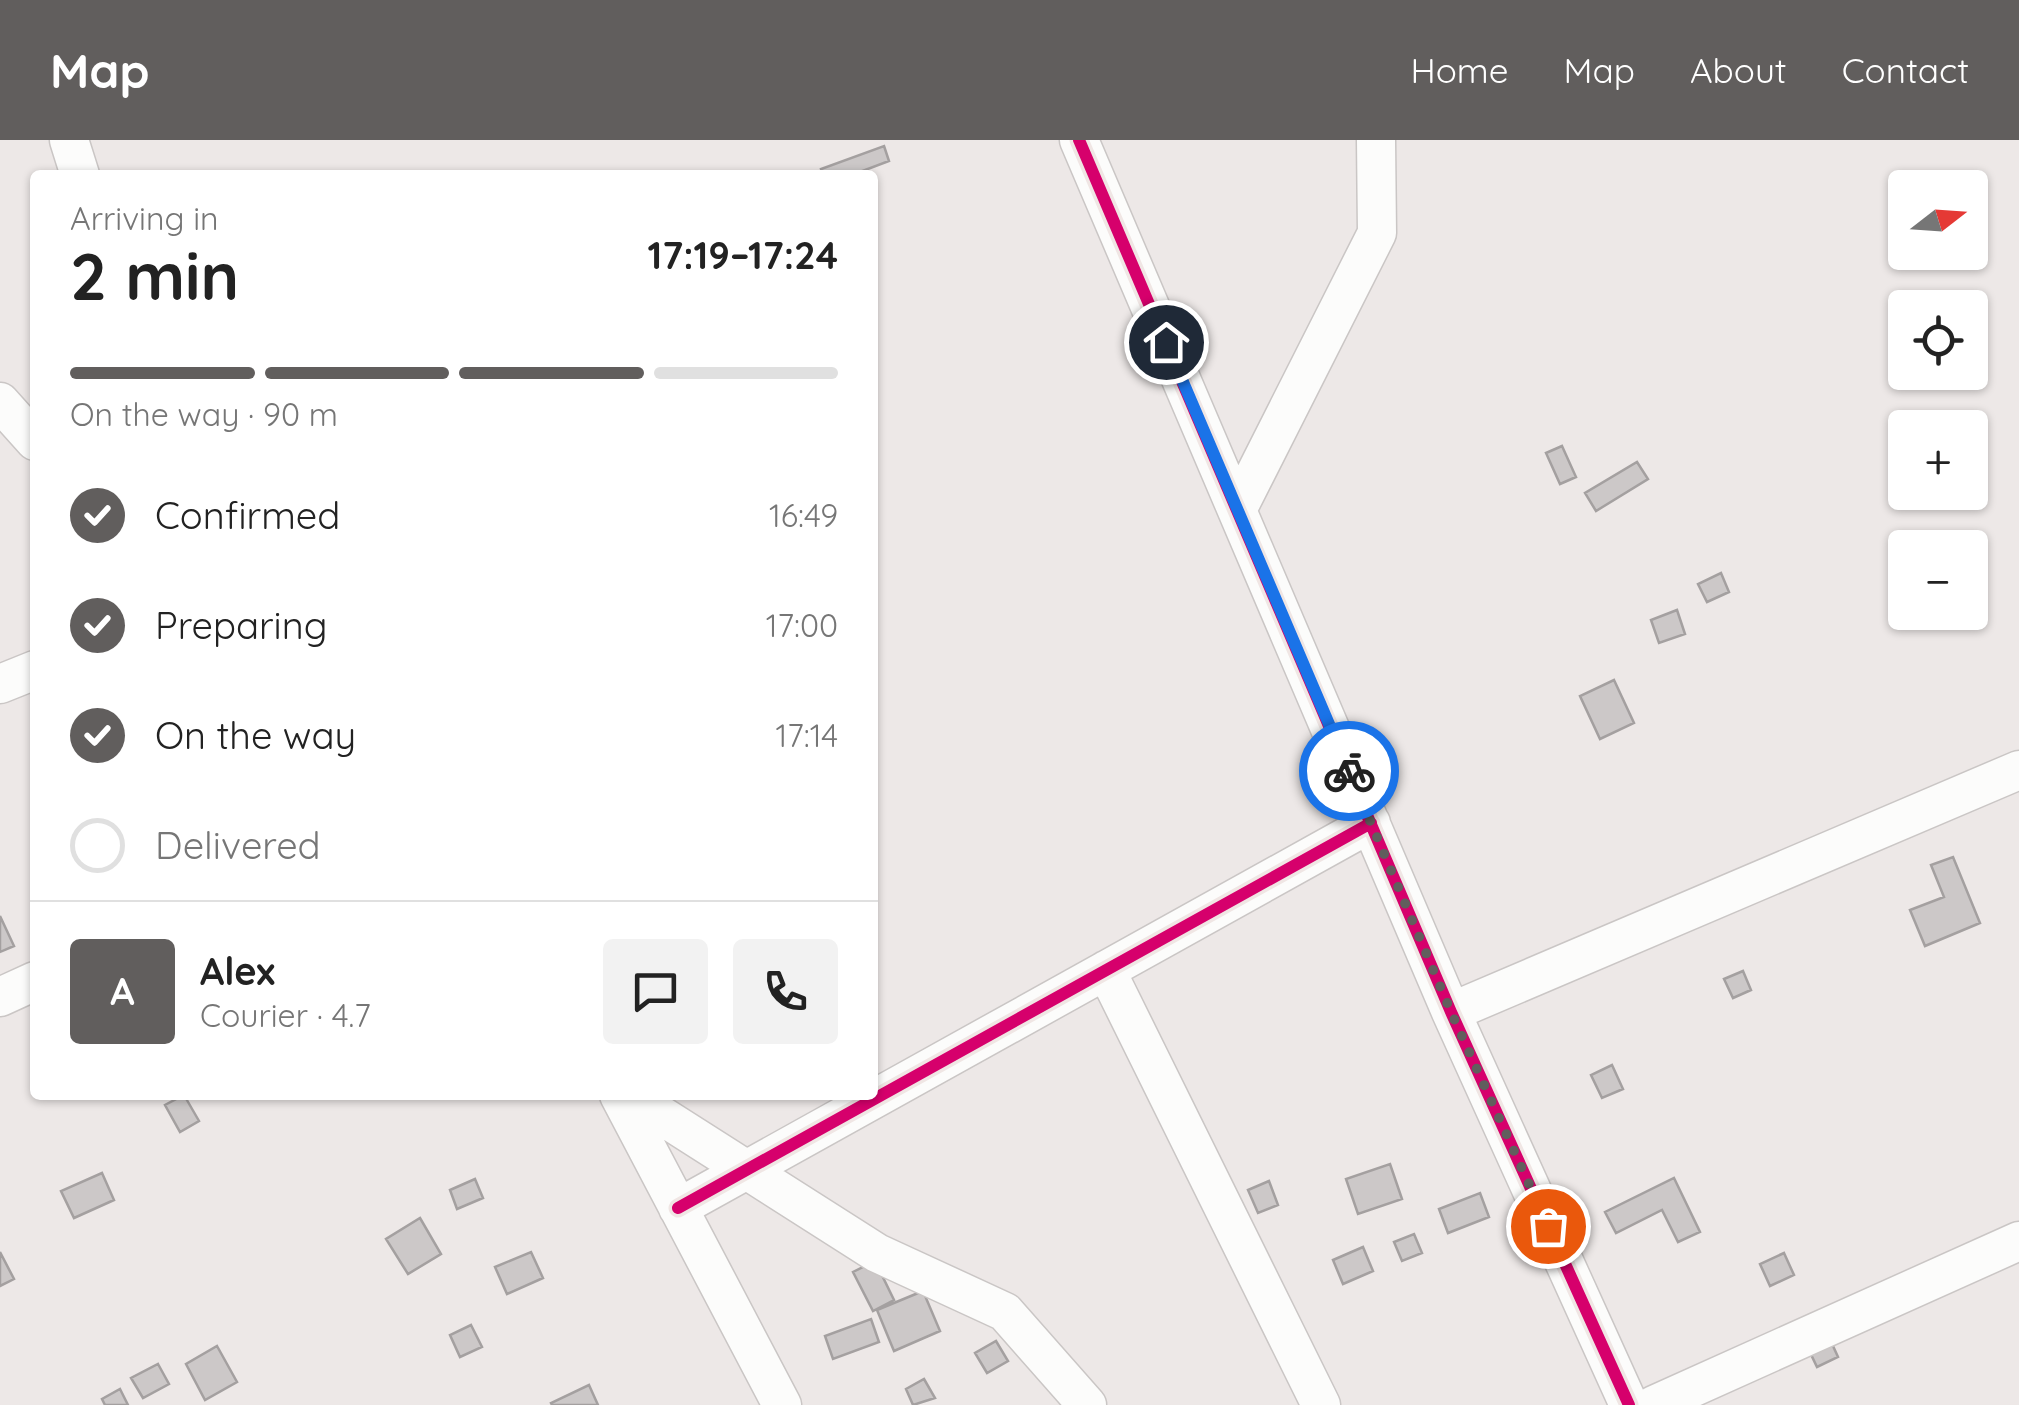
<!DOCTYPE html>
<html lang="en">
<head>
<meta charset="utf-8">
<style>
	:root { --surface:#fff; --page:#f2f2f2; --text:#222; --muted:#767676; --line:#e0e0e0; --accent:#615e5d }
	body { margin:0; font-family:Quicksand,sans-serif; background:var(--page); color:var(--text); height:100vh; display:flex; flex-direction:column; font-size:38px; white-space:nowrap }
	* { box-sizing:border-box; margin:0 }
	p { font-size:32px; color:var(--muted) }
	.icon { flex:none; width:55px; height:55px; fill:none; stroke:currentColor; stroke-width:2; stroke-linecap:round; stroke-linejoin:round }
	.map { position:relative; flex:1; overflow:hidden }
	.details { position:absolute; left:30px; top:30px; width:848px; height:930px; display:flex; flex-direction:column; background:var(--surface); border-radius:10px; box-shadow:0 2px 8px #0004 }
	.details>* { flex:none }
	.needle { width:65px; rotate:73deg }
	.buttons { position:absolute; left:1888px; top:30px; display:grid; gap:20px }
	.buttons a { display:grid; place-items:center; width:100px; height:100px; border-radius:10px; background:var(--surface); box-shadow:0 2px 8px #0004; font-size:50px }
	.pin { position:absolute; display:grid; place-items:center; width:85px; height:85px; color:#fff; margin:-42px; border:5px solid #fff; border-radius:50%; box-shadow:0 2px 10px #0007 }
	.courier { position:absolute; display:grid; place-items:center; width:100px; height:100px; margin:-50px; border:8px solid #1a73e8; border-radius:50%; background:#fff; color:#222; box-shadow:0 2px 12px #0007 }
	.summary em { font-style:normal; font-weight:700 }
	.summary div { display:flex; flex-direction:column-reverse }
	.summary { display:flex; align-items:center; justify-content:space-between; height:170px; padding:0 40px }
	h1 { font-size:65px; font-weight:700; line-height:75px }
	.bar { display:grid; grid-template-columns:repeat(4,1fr); gap:15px 10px; align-content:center; height:120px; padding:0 40px }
	.bar i { height:12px; border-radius:8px; background:var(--line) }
	.bar .on { background:var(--accent) }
	.bar p { grid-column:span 4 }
	.line { display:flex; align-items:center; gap:25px; padding:0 40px; border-top:2px solid var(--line) }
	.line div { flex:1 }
	.round { display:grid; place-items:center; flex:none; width:105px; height:105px; border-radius:10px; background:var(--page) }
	ol { padding:0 40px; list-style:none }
	li { display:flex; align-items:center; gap:30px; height:110px }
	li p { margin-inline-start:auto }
	li .icon { padding:10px; border-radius:50%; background:var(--accent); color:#fff; stroke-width:4 }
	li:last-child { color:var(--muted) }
	li i { width:55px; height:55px; border:5px solid var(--line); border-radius:50% }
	header { display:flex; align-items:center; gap:60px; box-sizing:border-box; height:140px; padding:0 50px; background:var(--accent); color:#fff }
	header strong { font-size:48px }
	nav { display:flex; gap:55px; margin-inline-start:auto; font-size:35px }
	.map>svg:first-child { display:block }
	.building { fill:#ccc8c8; stroke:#a4a0a0; stroke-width:2.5 }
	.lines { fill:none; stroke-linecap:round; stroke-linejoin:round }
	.street-casing { stroke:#cac6c5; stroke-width:41 }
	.street { stroke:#fcfcfb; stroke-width:38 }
	.cycleway-casing { stroke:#f0e6e4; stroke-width:19 }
	.cycleway { stroke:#d6006c; stroke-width:12 }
	.done { stroke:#615e5d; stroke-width:10; stroke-dasharray:0 18 }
	.route { stroke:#1a73e8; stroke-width:12 }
</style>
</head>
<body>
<header>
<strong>Map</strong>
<nav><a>Home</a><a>Map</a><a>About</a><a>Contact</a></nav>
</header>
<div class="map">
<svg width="2019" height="1265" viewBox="0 0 2019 1265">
	<rect width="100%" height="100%" fill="#ede8e7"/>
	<!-- building -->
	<path class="building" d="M884 6 889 21 852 35H823L821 29Z
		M1562 306 1576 337 1560 344 1546 313Z
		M1637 322 1648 339 1596 371 1585 353Z
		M1721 433 1729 452 1707 462 1698 444Z
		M1677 470 1685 494 1659 503 1651 480Z
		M1614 540 1634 583 1600 599 1580 556Z
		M1953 717 1980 783 1925 806 1910 770 1944 757 1931 725Z
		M0 776 14 806 0 812Z
		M1743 831 1751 850 1733 858 1724 839Z
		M1612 925 1623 949 1602 958 1591 935Z
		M184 955 199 981 180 992 165 965Z
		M1390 1024 1402 1059 1358 1074 1346 1039Z
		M102 1033 114 1060 74 1078 61 1051Z
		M1674 1038 1700 1092 1678 1102 1662 1070 1616 1093 1605 1072Z
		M475 1039 483 1058 457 1069 450 1050Z
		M1269 1041 1278 1065 1258 1073 1248 1050Z
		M1480 1053 1489 1077 1448 1093 1439 1069Z
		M420 1078 441 1114 408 1134 386 1099Z
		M1414 1094 1422 1113 1402 1121 1394 1102Z
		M1363 1107 1373 1131 1343 1144 1333 1120Z
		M0 1112 14 1139 0 1146Z
		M531 1112 543 1138 507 1154 495 1127Z
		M1784 1113 1794 1135 1770 1146 1760 1124Z
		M875 1121 894 1160 873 1171 853 1132Z
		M923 1151 940 1191 894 1211 877 1170Z
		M871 1179 879 1202 833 1219 825 1196Z
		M471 1185 482 1207 460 1217 450 1195Z
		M1828 1195 1838 1217 1817 1227 1807 1206Z
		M996 1201 1008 1221 987 1233 975 1213Z
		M217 1206 237 1242 205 1260 186 1224Z
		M158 1224 169 1244 143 1258 131 1238Z
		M924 1239 935 1258 913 1265 906 1249Z
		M589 1245 598 1265H552L551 1263Z
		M120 1249 128 1265H105L102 1259Z"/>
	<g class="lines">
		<defs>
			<path id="street" d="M69 0 80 35
				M1079 0 1451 872 1629 1265
				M0 262 35 301
				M1237 370 1377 93 1376 0
				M0 544 35 530
				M1106 830 1321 1265
				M0 857 35 841
				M1451 872 2019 630
				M619 955 782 1265
				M629 955 877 1113 1005 1172 1087 1265
				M678 1068 1371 683
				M1654 1265 2019 1101"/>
		</defs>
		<!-- street casing -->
		<use href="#street" class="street-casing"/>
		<!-- street -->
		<use href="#street" class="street"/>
		<defs>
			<path id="cycleway" d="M1079 0 1451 872 1629 1265
				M678 1068 1371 683"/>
		</defs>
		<!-- cycleway casing -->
		<use href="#cycleway" class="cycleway-casing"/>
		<!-- cycleway -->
		<use href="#cycleway" class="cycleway"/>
	</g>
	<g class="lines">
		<!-- done -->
		<path class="done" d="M1349 631 1451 872 1548 1086"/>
		<!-- route -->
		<path class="route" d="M1166 202 1349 631"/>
	</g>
</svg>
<div class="buttons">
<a><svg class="needle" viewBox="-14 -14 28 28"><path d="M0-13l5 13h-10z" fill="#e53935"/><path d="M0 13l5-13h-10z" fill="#767676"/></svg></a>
<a><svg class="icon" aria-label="locate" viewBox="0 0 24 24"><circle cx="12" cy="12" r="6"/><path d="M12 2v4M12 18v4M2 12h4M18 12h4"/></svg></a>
<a>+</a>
<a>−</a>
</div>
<div class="pin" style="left:1548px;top:1086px;background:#ea580c"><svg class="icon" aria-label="bag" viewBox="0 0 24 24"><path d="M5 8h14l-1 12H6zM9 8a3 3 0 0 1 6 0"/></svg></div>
<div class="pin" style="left:1166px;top:202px;background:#1f2937"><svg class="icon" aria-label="home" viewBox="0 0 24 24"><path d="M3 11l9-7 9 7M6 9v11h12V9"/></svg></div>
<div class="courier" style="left:1349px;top:631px"><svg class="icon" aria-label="bike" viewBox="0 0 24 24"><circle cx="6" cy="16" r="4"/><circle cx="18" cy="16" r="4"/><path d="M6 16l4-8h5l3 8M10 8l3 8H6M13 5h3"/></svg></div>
<section class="details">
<div class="summary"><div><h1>2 min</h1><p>Arriving in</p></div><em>17:19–17:24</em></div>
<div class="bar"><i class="on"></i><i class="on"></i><i class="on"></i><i></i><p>On the way · 90 m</p></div>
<ol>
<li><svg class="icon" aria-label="check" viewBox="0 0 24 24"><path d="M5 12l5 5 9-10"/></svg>Confirmed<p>16:49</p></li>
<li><svg class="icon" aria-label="check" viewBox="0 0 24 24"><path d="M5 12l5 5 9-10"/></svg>Preparing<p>17:00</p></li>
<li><svg class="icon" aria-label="check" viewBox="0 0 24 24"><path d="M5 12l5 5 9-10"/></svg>On the way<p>17:14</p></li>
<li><i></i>Delivered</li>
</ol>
<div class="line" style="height:180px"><b class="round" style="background:var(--accent);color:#fff">A</b><div><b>Alex</b><p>Courier · 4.7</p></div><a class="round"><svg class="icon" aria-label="chat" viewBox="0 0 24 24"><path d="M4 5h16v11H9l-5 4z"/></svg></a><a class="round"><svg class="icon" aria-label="phone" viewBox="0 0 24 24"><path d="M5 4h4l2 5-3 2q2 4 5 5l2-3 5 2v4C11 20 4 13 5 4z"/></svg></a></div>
</section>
</div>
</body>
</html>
